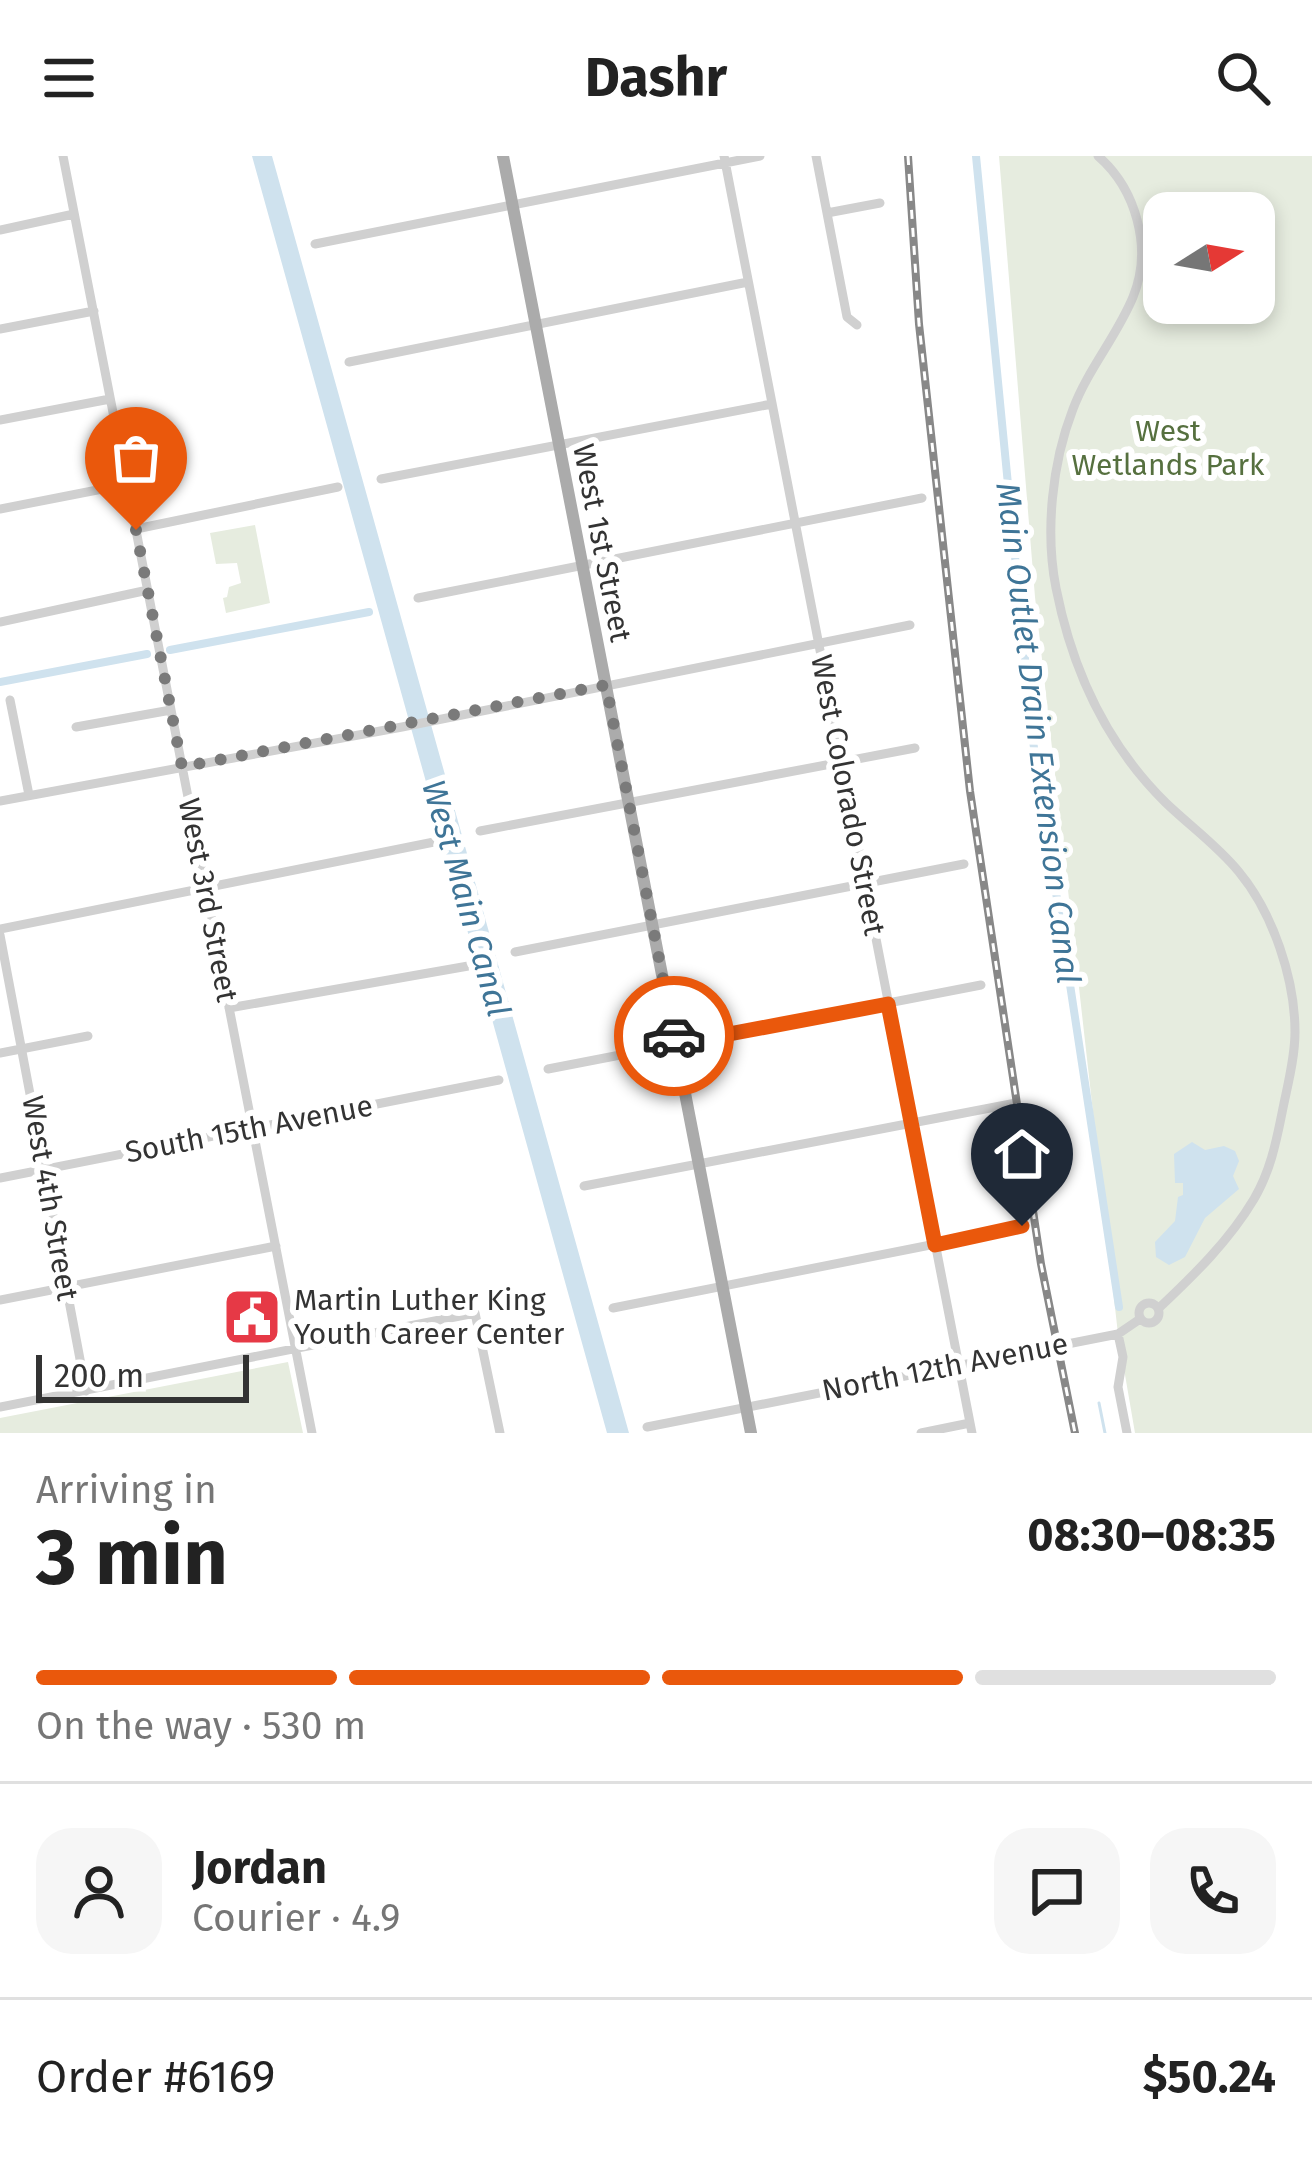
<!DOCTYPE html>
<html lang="en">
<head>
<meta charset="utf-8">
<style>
	:root { --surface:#fff; --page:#f6f6f6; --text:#222; --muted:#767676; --line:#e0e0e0; --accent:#ea580c }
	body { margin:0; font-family:"Fira Sans",sans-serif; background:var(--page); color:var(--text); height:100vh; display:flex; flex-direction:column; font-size:45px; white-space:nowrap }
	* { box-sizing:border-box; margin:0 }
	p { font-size:39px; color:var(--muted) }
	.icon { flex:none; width:66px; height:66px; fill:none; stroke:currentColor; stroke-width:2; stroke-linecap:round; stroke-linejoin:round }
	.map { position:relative; height:1277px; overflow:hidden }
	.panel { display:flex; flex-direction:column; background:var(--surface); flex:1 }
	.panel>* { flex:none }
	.needle { width:78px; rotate:79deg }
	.fabs { position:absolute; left:1143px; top:36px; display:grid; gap:24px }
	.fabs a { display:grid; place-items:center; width:132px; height:132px; border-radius:24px; background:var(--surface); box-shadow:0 6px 18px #0003; font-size:60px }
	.scale { position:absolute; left:36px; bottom:30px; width:213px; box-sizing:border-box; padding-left:12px; border:6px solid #333; border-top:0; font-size:33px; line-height:42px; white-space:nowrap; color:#333; -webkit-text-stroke:9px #fff; paint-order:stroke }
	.pin { position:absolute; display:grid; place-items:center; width:102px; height:102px; color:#fff; margin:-123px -51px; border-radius:50% 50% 50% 0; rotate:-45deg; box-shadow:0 0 12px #0007 }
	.pin .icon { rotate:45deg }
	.courier { position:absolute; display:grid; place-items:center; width:120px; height:120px; margin:-60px; border:9px solid #ea580c; border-radius:50%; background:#fff; color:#222; box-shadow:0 3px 15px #0007 }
	.head em { font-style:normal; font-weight:700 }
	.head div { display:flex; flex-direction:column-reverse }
	.head { display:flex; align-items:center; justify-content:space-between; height:204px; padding:0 36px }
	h1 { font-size:78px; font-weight:700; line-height:90px }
	.bar { display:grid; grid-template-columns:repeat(4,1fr); gap:18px 12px; align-content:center; height:144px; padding:0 36px }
	.bar i { height:15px; border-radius:9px; background:var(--line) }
	.bar .on { background:var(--accent) }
	.bar p { grid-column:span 4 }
	.line { display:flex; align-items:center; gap:30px; padding:0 36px; border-top:3px solid var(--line) }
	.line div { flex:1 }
	.round { display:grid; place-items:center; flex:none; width:126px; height:126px; border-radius:36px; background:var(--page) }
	header { display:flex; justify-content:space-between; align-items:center; height:156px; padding:0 36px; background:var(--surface); font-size:54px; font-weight:700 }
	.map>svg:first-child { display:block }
	.green { fill:#e6ecdf; fill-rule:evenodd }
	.water { fill:#cfe2ee }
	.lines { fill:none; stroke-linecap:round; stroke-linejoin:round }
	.stream { stroke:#cfe2ee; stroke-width:3 }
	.canal { stroke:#cfe2ee; stroke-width:8 }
	.minor { stroke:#d0d0d0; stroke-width:9 }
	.major { stroke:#ababab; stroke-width:12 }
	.rail-casing { stroke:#888; stroke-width:8 }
	.rail { stroke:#fff; stroke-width:3; stroke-dasharray:9; stroke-linecap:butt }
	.done { stroke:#7a7a7a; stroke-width:12; stroke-dasharray:0 21.6 }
	.route { stroke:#ea580c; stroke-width:15 }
	.labels { text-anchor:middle; stroke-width:12; stroke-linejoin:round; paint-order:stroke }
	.park-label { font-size:30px; fill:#56703f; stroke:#fff }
	.street-label { font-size:30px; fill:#333; stroke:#fff }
	.poi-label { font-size:30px; fill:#333; stroke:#fff; text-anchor:start }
	.water-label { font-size:33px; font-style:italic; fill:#3f7597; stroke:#fff }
</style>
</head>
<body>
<header><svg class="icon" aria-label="menu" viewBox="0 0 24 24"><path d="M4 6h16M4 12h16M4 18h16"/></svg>Dashr<svg class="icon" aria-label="search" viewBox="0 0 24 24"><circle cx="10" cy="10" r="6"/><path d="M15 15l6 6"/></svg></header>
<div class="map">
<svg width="1312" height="1277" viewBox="0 0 1312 1277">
	<rect width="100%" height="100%" fill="#fff"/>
	<!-- green -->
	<path class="green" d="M999 0H1312V1277H1135L1118 1178 1035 441ZM1164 57H1254V147H1164Z
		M255 369 270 447 226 457 223 442 227 441 229 431 241 427 237 407 216 408 210 377Z
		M288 1206 303 1277H0V1262Z"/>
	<!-- water -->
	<path class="water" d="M252 0H272L629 1277H607Z
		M1192 986 1205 994 1224 990 1235 995 1239 1005 1233 1020 1239 1033 1205 1062 1185 1101 1169 1109 1156 1101 1155 1086 1175 1065 1178 1041 1183 1039V1027H1175L1174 998Z"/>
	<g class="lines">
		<!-- stream -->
		<path class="stream" d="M1099 1247 1105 1277"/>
		<!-- canal -->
		<path class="canal" d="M976 0 1033 585 1119 1151
			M170 494 369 456
			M0 526 147 498"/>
		<!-- minor -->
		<path class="minor" d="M63 0 312 1277
			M724 0 972 1277
			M816 0 847 161 857 169
			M1098 0C1136 33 1153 92 1133 141 1117 180 1088 213 1073 253 1052 307 1045 376 1056 432 1072 513 1107 589 1166 647 1190 670 1218 690 1239 716 1273 757 1295 823 1295 876 1295 903 1287 931 1282 957 1276 987 1270 1016 1254 1043 1229 1085 1194 1119 1159 1152
			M827 57 880 47
			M0 74 74 58
			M315 88 760 0
			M0 173 94 155
			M349 206 748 126
			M0 264 110 243
			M381 323 772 248
			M0 353 128 328
			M136 373 338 331
			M418 442 922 342
			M0 466 148 434
			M10 544 29 639
			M76 571 171 554
			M0 645 402 571 910 469
			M480 675 915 592
			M0 773 439 685
			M0 779 86 1235
			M515 796 964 708
			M229 852 474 809
			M0 897 88 880
			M548 913 981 829
			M0 1022 499 924
			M584 1030 1016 947
			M0 1144 276 1090
			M1139 1157a10 10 0 1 1 20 0a10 10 0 1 1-20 0Z
			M613 1152 1021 1071
			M1118 1178 1123 1201 1118 1231 1127 1277
			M0 1251 475 1157 500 1277
			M647 1271 1118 1178 1140 1163
			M921 1277 970 1267"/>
		<!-- major -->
		<path class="major" d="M503 0 751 1277"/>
		<defs>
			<path id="rail" d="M908 0 919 168 970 635 1041 1108 1075 1277"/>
		</defs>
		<!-- rail casing -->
		<use href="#rail" class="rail-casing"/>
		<!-- rail -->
		<use href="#rail" class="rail"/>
	</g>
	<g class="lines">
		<!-- done -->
		<path class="done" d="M136 374 182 611 606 529 674 880"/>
		<!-- route -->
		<path class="route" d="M674 880 676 888 888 848 935 1089 1022 1070"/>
	</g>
	<!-- icons -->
	<defs>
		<symbol id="civic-square" viewBox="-11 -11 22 22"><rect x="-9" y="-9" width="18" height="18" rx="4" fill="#e63946" stroke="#fff"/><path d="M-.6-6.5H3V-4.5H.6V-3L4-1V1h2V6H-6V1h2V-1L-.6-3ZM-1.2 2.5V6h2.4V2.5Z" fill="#fff"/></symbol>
	</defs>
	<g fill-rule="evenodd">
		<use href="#civic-square" x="219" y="1128" width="66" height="66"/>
	</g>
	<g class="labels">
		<!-- park labels -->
		<g class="park-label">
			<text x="1168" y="285">West<tspan x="1168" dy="34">Wetlands Park</tspan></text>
		</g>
		<!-- street labels -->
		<g class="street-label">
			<text transform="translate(602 387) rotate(79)" y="10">West 1st Street</text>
			<text transform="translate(848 639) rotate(79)" y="10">West Colorado Street</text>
			<text transform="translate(208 744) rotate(79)" y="10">West 3rd Street</text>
			<text transform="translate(249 973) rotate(-11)" y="10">South 15th Avenue</text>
			<text transform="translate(50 1042) rotate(80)" y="10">West 4th Street</text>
			<text transform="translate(945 1211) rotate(-11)" y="10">North 12th Avenue</text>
		</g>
		<!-- poi labels -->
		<g class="poi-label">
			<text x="294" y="1154">Martin Luther King<tspan x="294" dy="34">Youth Career Center</tspan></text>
		</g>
		<!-- water labels -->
		<g class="water-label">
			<text transform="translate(1039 577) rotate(83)" y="12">Main Outlet Drain Extension Canal</text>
			<text transform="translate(467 742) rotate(74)" y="12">West Main Canal</text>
		</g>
	</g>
</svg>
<div class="fabs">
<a><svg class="needle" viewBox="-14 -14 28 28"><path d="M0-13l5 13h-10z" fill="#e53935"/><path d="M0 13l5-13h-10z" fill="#767676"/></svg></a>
</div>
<div class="scale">200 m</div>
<div class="pin" style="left:136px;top:374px;background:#ea580c"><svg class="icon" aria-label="bag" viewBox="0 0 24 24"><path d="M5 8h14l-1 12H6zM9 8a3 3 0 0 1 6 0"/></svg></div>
<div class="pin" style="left:1022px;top:1070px;background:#1f2937"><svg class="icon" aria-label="home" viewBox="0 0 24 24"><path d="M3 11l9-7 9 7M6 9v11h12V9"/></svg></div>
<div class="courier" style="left:674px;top:880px"><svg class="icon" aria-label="car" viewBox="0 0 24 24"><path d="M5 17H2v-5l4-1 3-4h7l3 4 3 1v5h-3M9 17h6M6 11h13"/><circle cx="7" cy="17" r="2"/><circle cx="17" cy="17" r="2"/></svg></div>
</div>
<section class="panel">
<div class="head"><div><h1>3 min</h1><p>Arriving in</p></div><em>08:30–08:35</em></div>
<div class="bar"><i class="on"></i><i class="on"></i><i class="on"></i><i></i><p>On the way · 530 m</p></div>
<div class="line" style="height:216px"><a class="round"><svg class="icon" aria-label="person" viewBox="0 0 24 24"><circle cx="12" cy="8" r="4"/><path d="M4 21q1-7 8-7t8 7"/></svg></a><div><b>Jordan</b><p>Courier · 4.9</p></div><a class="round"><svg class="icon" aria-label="chat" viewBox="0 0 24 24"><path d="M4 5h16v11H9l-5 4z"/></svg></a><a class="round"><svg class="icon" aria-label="phone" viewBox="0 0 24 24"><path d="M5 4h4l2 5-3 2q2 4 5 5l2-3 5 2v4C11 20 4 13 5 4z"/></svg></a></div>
<div class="line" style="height:156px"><div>Order #6169</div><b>$50.24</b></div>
</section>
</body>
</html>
